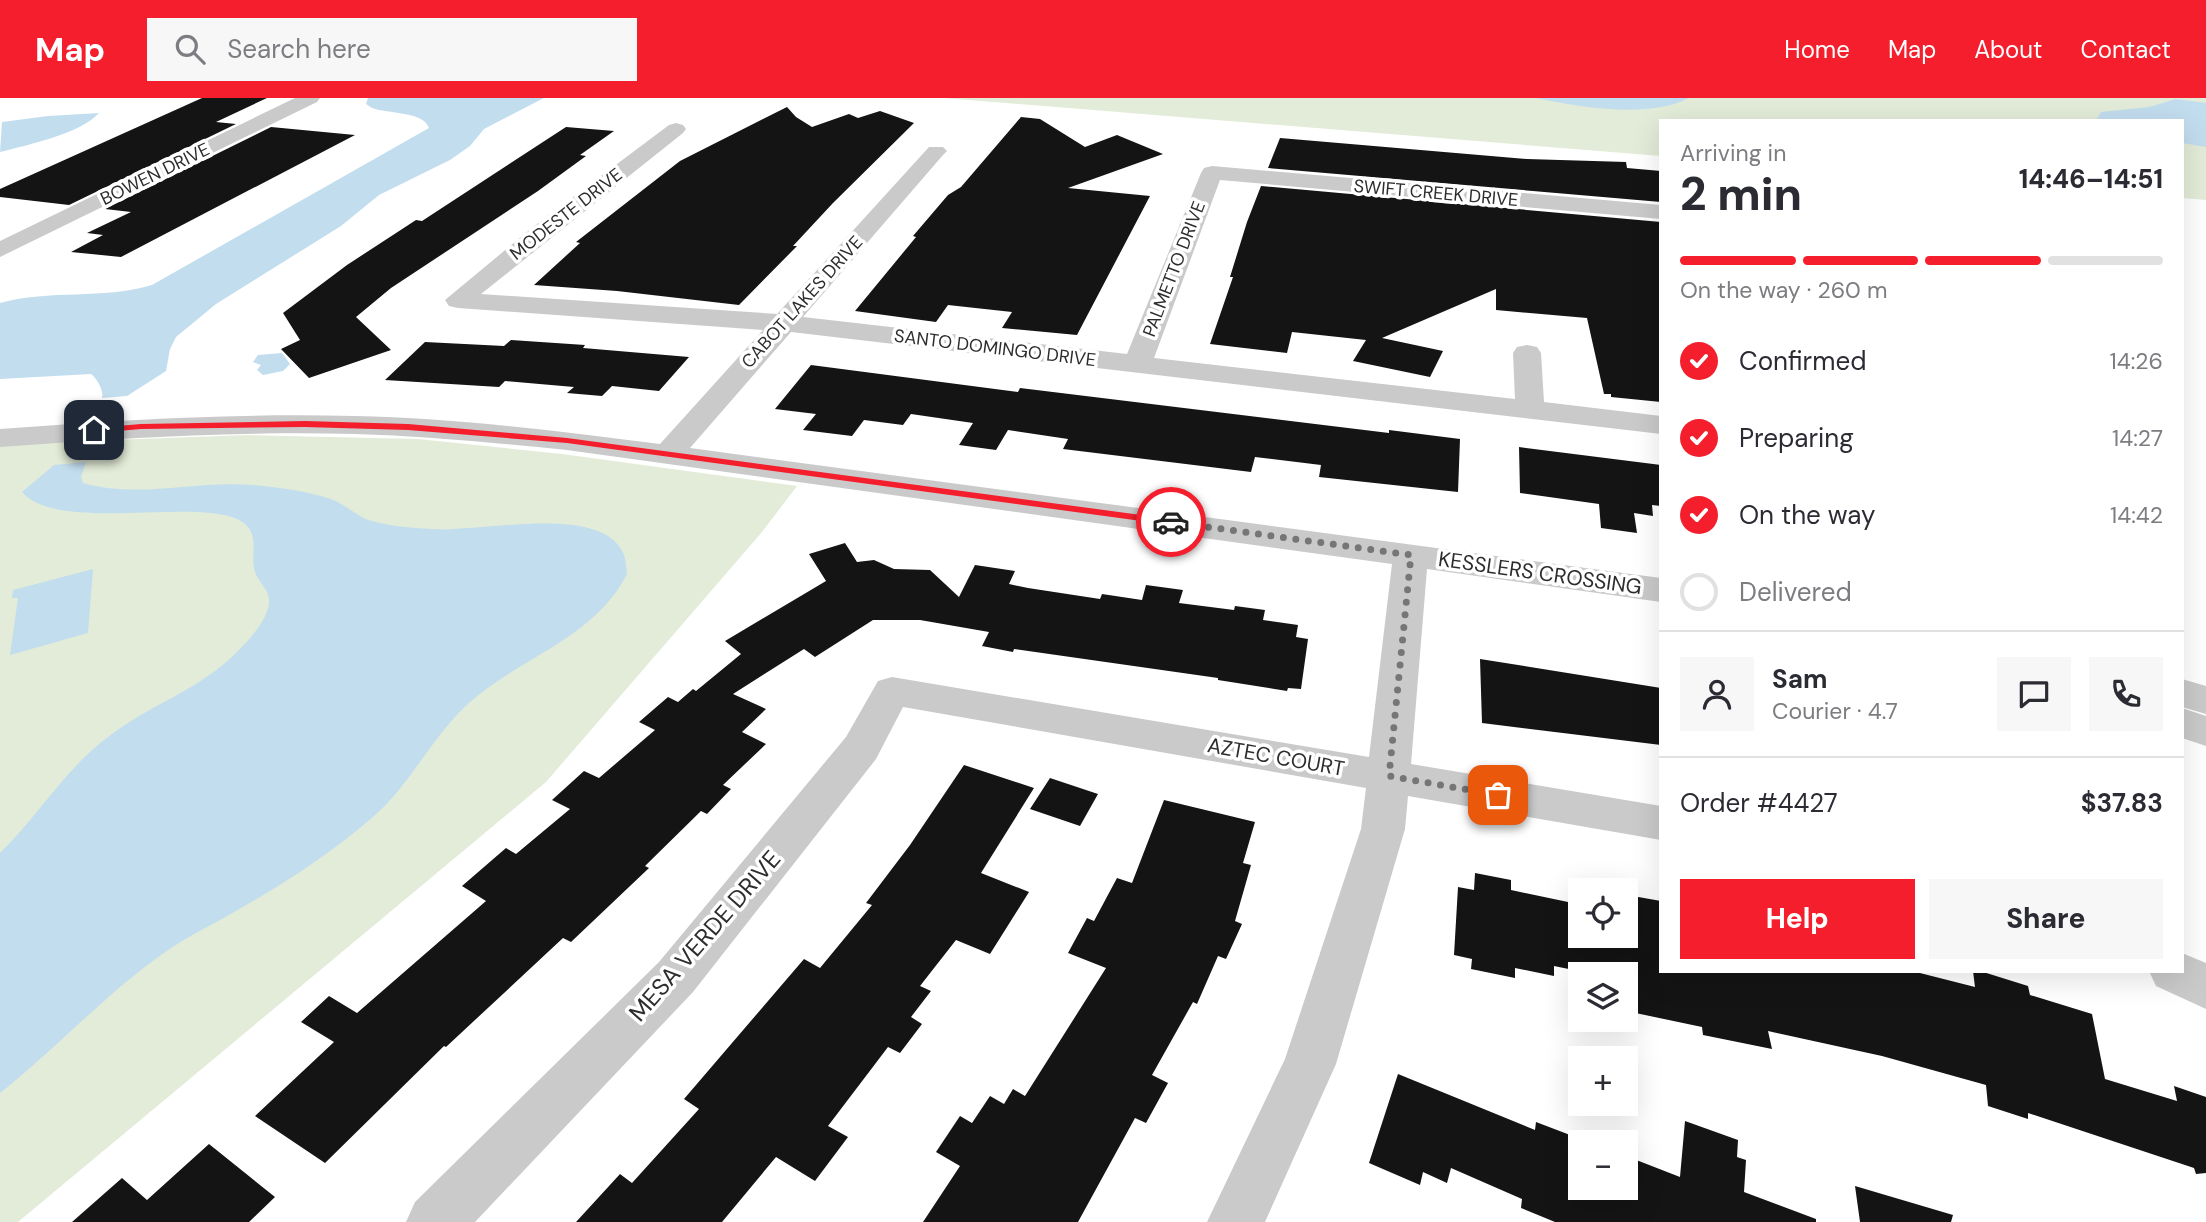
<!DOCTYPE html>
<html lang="en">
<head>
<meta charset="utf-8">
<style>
	:root { --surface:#fff; --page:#f7f7f7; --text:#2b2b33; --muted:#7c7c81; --line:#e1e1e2; --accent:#f41e2c }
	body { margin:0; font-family:"DM Sans",sans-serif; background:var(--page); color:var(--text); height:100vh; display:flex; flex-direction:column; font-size:26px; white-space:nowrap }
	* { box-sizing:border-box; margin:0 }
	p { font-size:23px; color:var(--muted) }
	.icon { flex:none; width:38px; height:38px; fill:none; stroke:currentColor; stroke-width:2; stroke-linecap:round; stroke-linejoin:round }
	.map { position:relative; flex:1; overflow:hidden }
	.drawer { position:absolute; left:1659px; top:21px; width:525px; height:854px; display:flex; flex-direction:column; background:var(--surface); border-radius:0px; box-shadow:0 7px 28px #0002 }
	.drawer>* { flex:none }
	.fabs { position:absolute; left:1568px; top:780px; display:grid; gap:14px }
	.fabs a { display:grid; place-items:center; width:70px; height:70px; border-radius:0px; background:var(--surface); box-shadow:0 7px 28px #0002; font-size:35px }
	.pin { position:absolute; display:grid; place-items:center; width:60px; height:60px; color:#fff; margin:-30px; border-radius:14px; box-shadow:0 4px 10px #0006 }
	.courier { position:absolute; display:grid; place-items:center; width:70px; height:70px; margin:-35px; border:5px solid #f41e2c; border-radius:50%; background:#fff; color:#222; box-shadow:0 2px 9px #0007 }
	.head em { font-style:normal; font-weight:800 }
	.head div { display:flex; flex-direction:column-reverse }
	.head { display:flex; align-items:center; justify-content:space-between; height:119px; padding:0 21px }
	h1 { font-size:46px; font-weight:800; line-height:52px }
	.bar { display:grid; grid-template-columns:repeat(4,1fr); gap:10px 7px; align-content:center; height:84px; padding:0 21px }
	.bar i { height:9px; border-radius:5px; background:var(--line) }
	.bar .on { background:var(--accent) }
	.bar p { grid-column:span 4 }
	.line { display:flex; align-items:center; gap:18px; padding:0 21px; border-top:2px solid var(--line) }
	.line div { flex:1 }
	.round { display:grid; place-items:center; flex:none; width:74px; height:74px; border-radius:0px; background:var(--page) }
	ol { padding:0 21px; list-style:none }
	li { display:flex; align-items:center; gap:21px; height:77px }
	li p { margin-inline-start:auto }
	li .icon { padding:7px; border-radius:50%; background:var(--accent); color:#fff; stroke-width:4 }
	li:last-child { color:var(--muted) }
	li i { width:38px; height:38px; border:4px solid var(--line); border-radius:50% }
	.button { display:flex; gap:14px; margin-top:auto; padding:14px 21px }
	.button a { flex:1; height:80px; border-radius:0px; background:var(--accent); color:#fff; font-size:28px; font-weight:800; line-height:80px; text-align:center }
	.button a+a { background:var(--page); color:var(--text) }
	header { display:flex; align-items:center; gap:42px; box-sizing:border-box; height:98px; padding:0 35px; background:var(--accent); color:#fff }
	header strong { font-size:33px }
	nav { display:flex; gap:38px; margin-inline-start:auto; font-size:24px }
	.search { width:490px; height:63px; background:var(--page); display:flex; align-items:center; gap:18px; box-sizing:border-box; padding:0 24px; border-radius:0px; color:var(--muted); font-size:26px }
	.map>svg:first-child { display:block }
	.green { fill:#e3ecd8 }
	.water { fill:#c2ddee }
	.building { fill:#141414 }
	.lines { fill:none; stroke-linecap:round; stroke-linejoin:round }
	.minor { fill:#cacaca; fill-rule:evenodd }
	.route { fill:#f41e2c }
	.done { stroke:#767676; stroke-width:7; stroke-dasharray:0 12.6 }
	.labels { text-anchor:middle; stroke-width:7; stroke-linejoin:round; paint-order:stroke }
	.far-street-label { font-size:18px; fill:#2d2d2d; stroke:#fff }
	.street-label { font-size:21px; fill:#2d2d2d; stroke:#fff }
	.near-street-label { font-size:24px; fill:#2d2d2d; stroke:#fff }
</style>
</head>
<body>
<header>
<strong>Map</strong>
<div class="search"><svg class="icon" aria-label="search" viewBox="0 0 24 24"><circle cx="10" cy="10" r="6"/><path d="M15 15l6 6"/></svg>Search here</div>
<nav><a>Home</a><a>Map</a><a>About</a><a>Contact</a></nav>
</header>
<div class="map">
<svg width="2206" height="1124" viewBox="0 0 2206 1124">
	<rect width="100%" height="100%" fill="#fff"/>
	<!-- green -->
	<path class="green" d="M944 0H2206V102L2182 100V23H1661V58Z
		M248 337 418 341 562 356 797 388 762 434 546 684 18 1124H0V346Z"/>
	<!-- water -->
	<path class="water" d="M368 0H544L484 31 470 48 450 62 379 97 341 128 216 206 176 239 170 251 166 273 127 298 102 300C104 292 97 281 91 276L0 281V205C50 191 102 202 152 187L429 30C423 13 388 16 372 10L366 6Z
		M1536 0H1689C1650 21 1578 9 1536 0Z
		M2176 1 2206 5V49L2182 45V23H2096L2101 14 2149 9Z
		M99 15C80 36 27 47 0 54L2 24 48 18Z
		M282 255 290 266 283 273 263 277 257 272 261 267 253 264 258 257Z
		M86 364 81 379 83 385C139 401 195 382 252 387 278 389 307 393 331 401 345 406 355 417 368 422 388 428 411 430 432 431 477 435 594 406 621 451 626 458 626 468 627 476 594 541 520 559 469 605 432 638 411 686 374 718 332 755 282 787 234 814 216 825 196 834 179 845 113 887 61 947 0 995V755C38 718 65 671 108 639 149 607 199 592 236 555 248 543 270 520 269 502 269 491 258 484 255 474 250 459 259 441 247 428 217 394 59 438 22 394L54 367Z
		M93 471 88 535 10 557 18 500H12L13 492Z"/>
	<!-- building -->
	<path class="building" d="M202 0H267L216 24 236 26 69 107 0 99V91Z
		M787 9 796 19 812 29 849 16 858 20 880 13 914 25 833 105 793 148H797L739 207 617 193 534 187 580 145 576 144 680 63Z
		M1021 19 1040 21 1085 49 1117 37 1163 56 1068 90 1150 98 1077 237 1002 230 1012 214 948 207 936 224 855 213 916 139 913 138 948 97 961 89Z
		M271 29 355 37 121 159 71 154 103 137 87 135 131 114 105 111Z
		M566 29 614 33 580 57 586 58 538 93 391 190 356 219 391 252 309 280 281 251 300 242 283 215 347 167 416 122 422 123Z
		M1280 40 1527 61 1626 64 1627 70 1661 73V104L1268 70Z
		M1261 88 1661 124V304L1611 299V296H1604L1587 220 1496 212V191L1382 240 1443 253 1430 279 1353 263 1366 242 1292 234 1287 255 1210 246 1233 179H1230L1247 124Z
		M511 242 585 247 583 250 689 259 659 293 612 288 602 298 567 295 574 289 505 283 499 289 385 282 425 244 504 248Z
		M811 267 1018 294 1020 290 1389 335V332L1460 341 1458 394 1319 379 1321 367 1255 359 1251 374 1063 351 1068 341 1008 332 996 352 959 347 973 325 911 316 903 327 864 322 852 338 803 332 816 316 775 311Z
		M1519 349 1661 367V408L1652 407 1653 418 1634 415 1637 435 1601 430 1599 406 1520 395Z
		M845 445 857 464 874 462 894 471 930 472 959 499 975 467 1015 473 1009 486 1028 490 1100 501 1102 496 1142 502 1146 487 1183 492 1179 505 1234 512 1235 508 1265 512 1263 522 1298 527 1296 539 1308 541 1301 591 1288 590 1287 593 1218 582V580L1014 551 1013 554 982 548 989 534 920 522H873L815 559 804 551 733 596 766 611 742 634 766 646 723 687 731 691 707 716 701 713 645 768 649 770 571 844 563 840 446 949 444 948 325 1065 255 1018 334 944 301 924 329 898 357 915 486 803 462 788 506 750 516 756 570 711 552 702 584 673 599 680 655 632 639 624 668 599 678 604 693 591 696 593 741 556 725 543 826 483 809 456Z
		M1480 561 1661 590V647L1482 625Z
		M964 667 1034 690 981 775 1029 794 990 856 956 842 920 888 931 893 911 919 922 926 900 955 888 949 828 1028 848 1039 815 1083 776 1059 722 1124H576L620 1076 632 1085 699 1011 684 1001 804 861 820 870 872 807 866 805 910 747Z
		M1050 680 1098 696 1080 728 1030 711Z
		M1164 702 1255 724 1243 765 1251 767 1235 823 1242 826 1226 861 1218 858 1197 906 1193 904 1152 977 1168 985 1146 1025 1135 1020 1078 1124H923L960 1068 936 1054 960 1018 972 1025 990 998 1004 1006 1013 991 1025 998 1106 870 1068 855 1087 820 1094 823 1117 780 1132 785Z
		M1475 775 1511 782V792L1568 804V798L1580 800V838H1626L1627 797 1661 803V873H1912L1975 889 1973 873H1980L2028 888 2030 897 2092 916 2105 981 2177 1003 2174 988 2206 999V1075L2196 1076 2194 1070 2028 1015V1021L1988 1008 1986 987 1882 958 1768 933 1772 951 1703 937 1702 929 1626 913V877H1598L1554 868V878L1515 870V880L1471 871 1472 861 1454 857 1458 789 1474 792Z
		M1398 976 1535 1032 1536 1024 1591 1045H1580V1090H1626V1058L1680 1079 1685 1023 1738 1042 1737 1059 1746 1062 1744 1094 1816 1121V1124H1555L1521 1110 1522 1101 1451 1070 1447 1085 1423 1074 1420 1087 1369 1065Z
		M209 1046 275 1099 249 1124H72L122 1080 147 1102Z
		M1855 1088 1953 1117 1951 1124H1860Z"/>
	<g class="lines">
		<!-- minor -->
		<path class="minor" d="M295 0H320L317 4 0 159V143Z
			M676 25 683 27 686 31 683 35 481 196 777 216 929 49H943L947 53 943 57 803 219 1127 256 1201 75 1204 70 1212 68 1661 107V121L1220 82 1154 260 1515 301 1513 255 1517 249 1527 247 1537 249 1541 255 1544 304 1661 318V336L791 234 690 350 1661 480V504L1427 471 1411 666 1661 708V742L1408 698 1405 731 1336 966 1265 1124H1207L1285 961 1361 731 1366 690 903 609 876 661 693 894 475 1124H406L415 1104 659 864 846 639 878 583 892 579 1369 659 1392 466 567 352C497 345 426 338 355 336 237 333 118 340 0 349V331C118 322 236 315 354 318 457 320 558 333 660 346L763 232 458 210 449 208 445 202 533 129 669 27Z
			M2182 581 2206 588V616L2182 609Z
			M2182 610 2206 618V648L2182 640Z
			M2182 855 2206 865V911L2156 888 2149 873H2182Z"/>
	</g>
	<!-- route -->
	<path class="route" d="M305 323 408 326 567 340 1171 421 1176 424 1171 427 567 345 408 332 305 329 141 331 94 335 90 332 94 330 141 326Z"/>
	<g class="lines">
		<!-- done -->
		<path class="done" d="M1171 424 1411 457 1389 678 1498 697"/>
	</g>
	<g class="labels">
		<!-- far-street labels -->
		<g class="far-street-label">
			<text transform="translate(155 76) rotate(-26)" y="6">BOWEN DRIVE</text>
			<text transform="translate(1436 95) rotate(5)" y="6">SWIFT CREEK DRIVE</text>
			<text transform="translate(566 116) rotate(-38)" y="6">MODESTE DRIVE</text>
			<text transform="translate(1174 171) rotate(-69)" y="6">PALMETTO DRIVE</text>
			<text transform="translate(802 204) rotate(-48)" y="6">CABOT LAKES DRIVE</text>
			<text transform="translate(995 250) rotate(7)" y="6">SANTO DOMINGO DRIVE</text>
		</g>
		<!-- street labels -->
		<g class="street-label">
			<text transform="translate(1540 475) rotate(8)" y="7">KESSLERS CROSSING</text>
			<text transform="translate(1276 659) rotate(10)" y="7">AZTEC COURT</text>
		</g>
		<!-- near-street labels -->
		<g class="near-street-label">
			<text transform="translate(705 838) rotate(-49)" y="8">MESA VERDE DRIVE</text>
		</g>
	</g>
</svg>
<div class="fabs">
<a><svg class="icon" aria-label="locate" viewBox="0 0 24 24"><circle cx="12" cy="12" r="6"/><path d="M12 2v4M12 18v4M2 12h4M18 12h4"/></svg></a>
<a><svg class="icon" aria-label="layers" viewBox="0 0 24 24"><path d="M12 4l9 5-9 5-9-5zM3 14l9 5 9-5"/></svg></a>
<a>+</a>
<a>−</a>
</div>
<div class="pin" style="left:1498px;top:697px;background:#ea580c"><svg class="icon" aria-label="bag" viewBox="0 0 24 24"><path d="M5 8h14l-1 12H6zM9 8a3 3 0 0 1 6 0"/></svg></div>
<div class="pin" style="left:94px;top:332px;background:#1f2937"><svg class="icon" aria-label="home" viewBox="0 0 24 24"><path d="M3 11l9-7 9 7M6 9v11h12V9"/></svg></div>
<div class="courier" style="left:1171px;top:424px"><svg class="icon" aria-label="car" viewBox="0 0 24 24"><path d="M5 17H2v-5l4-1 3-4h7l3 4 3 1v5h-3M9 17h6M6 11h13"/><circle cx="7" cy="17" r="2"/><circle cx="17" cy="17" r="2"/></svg></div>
<section class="drawer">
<div class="head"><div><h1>2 min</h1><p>Arriving in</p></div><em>14:46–14:51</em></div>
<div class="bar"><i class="on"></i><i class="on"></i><i class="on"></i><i></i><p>On the way · 260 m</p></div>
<ol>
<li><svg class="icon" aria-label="check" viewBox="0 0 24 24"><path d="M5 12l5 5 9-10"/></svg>Confirmed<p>14:26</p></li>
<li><svg class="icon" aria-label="check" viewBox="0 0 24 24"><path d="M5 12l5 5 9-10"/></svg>Preparing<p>14:27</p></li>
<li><svg class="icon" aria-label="check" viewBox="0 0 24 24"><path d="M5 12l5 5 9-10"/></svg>On the way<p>14:42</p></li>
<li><i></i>Delivered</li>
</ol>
<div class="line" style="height:126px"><a class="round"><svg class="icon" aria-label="person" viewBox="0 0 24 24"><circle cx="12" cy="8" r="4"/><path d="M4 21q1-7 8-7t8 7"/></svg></a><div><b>Sam</b><p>Courier · 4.7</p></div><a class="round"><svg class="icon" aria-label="chat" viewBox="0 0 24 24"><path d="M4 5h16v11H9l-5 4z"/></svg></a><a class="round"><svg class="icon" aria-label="phone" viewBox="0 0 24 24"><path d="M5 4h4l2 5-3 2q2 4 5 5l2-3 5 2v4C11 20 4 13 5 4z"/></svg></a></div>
<div class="line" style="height:91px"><div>Order #4427</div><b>$37.83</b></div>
<div class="button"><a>Help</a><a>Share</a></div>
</section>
</div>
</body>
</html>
